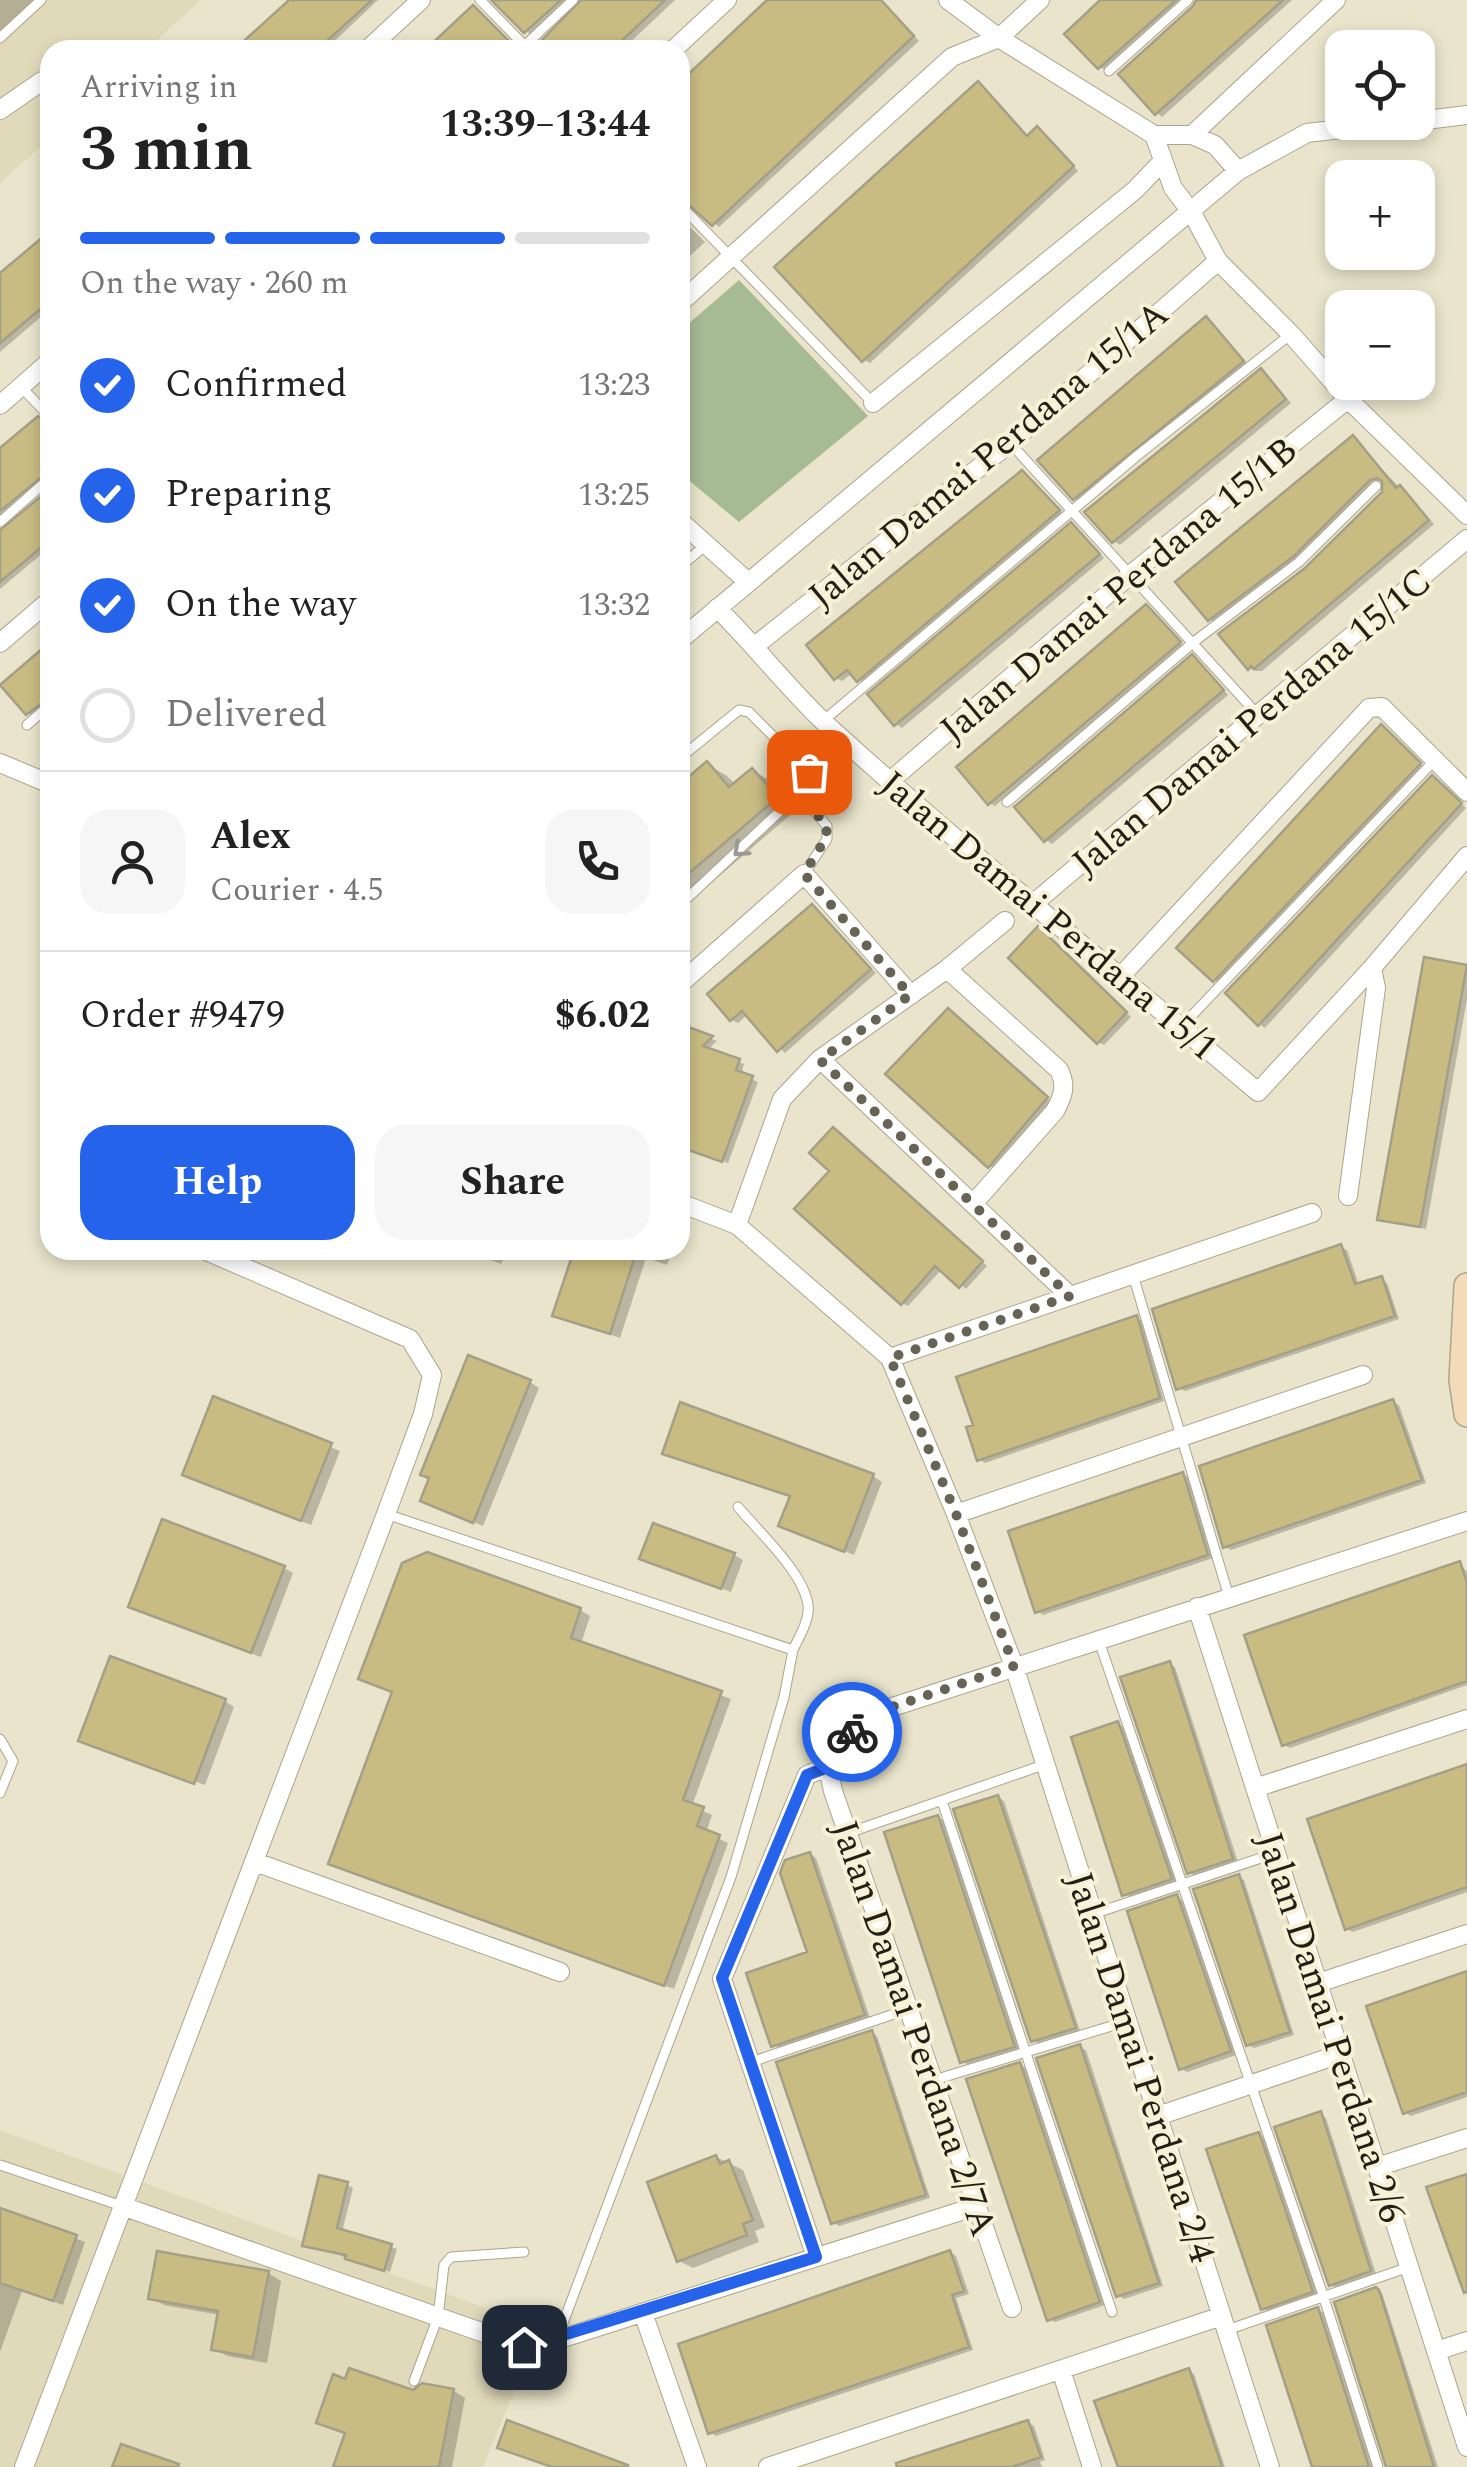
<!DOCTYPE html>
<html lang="en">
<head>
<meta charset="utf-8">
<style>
	:root { --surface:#fff; --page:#f6f6f6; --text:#222; --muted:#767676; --line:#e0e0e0; --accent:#2563eb }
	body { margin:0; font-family:Spectral,serif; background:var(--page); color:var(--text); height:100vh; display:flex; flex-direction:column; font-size:38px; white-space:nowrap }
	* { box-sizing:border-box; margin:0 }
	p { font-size:32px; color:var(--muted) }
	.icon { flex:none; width:55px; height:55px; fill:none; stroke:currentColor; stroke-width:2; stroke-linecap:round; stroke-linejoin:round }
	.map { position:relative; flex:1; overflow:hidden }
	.drawer { position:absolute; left:40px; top:40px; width:650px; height:1220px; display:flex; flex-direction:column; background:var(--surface); border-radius:30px; box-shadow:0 5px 15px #0003 }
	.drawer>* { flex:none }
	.fabs { position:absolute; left:1325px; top:30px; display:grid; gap:20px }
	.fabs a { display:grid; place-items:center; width:110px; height:110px; border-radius:20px; background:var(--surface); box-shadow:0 5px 15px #0003; font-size:50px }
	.pin { position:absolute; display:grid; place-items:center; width:85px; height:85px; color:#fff; margin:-42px; border-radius:20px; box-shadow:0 5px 15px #0006 }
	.courier { position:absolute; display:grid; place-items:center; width:100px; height:100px; margin:-50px; border:8px solid #2563eb; border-radius:50%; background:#fff; color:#222; box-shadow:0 2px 12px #0007 }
	.headline em { font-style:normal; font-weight:700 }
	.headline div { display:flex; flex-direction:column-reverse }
	.headline { display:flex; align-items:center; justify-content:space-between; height:170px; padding:0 40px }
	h1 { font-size:65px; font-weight:700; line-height:75px }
	.bar { display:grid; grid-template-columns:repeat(4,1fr); gap:15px 10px; align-content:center; height:120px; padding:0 40px }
	.bar i { height:12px; border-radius:8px; background:var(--line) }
	.bar .on { background:var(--accent) }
	.bar p { grid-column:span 4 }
	.line { display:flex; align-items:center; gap:25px; padding:0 40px; border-top:2px solid var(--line) }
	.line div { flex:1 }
	.round { display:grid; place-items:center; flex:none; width:105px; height:105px; border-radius:30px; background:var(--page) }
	ol { padding:0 40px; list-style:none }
	li { display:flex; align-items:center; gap:30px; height:110px }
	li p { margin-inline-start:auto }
	li .icon { padding:10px; border-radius:50%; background:var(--accent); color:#fff; stroke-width:4 }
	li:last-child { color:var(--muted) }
	li i { width:55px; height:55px; border:5px solid var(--line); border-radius:50% }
	.action { display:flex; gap:20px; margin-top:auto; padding:20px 40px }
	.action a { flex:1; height:115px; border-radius:30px; background:var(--accent); color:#fff; font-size:40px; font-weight:700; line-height:115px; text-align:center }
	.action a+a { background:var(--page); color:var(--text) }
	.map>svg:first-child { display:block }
	.built { fill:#e1daba }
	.green { fill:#a6ba93 }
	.shadow { fill:#0003 }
	.building { fill:#c9bc83; stroke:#a49f87; stroke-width:2.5 }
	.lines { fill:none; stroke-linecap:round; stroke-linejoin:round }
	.service-casing { stroke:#aaa58d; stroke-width:11 }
	.minor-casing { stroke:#aaa58d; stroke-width:20 }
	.secondary-casing { stroke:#aaa58d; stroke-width:28 }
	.service { stroke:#fff; stroke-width:9 }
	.minor { stroke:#fff; stroke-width:18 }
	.secondary { stroke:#f3dbb9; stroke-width:25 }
	.oneway { stroke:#9b9a96 }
	.done { stroke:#676455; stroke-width:10; stroke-dasharray:0 18 }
	.route { stroke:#2563eb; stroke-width:12 }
	.labels { text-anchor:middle; stroke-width:8; stroke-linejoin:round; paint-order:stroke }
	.street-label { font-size:38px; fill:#211f16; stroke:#f7f1d8 }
</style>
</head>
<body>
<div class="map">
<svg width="1467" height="2467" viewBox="0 0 1467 2467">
	<rect width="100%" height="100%" fill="#e9e4cb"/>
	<!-- built -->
	<path class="built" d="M0 0H201L146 50H50V138L0 183Z
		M0 2130 540 2328 483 2467H0Z"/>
	<!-- green -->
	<path class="green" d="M739 280 868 416 739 522 680 473V331Z"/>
	<!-- shadow -->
	<path class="shadow" d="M0 0H38L0 33Z
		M292 0H378L325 50H237Z
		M495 0H570L532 36Z
		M582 0H675L622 50H536L582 6Z
		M771 0H857L885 4 919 41 719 227 690 201H681L680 206V86Z
		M1103 0H1185L1105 70 1100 67Z
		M1198 0H1292L1162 117 1157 113Z
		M984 88 1029 138 1038 130 1043 133 1078 171 870 363 864 360Z
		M680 217 705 242 680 265Z
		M50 234V309L0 352V277Z
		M1206 319 1248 365 1080 501 1074 498Z
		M1261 371 1291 403 1120 545 1114 541Z
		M50 427V475L0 520V452Z
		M1353 438 1434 524 1262 671H1255L1249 668 1306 570 1384 493V481L1377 482 1300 558 1215 623 1209 619Z
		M1029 478 1064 514 864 683 853 673 842 681 836 678Z
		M50 492V547L0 589V531Z
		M1071 525 1104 558 902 728 896 724Z
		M1146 607 1185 647 995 806 989 803Z
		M50 645V704L34 716 28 713Z
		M1198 661 1228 695 1052 844 1046 840Z
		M1388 731 1425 768 1220 983 1214 980Z
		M707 764 727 776 736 785 753 771 773 782 796 810 694 898 680 890V788Z
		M1438 781 1466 808 1265 1028 1259 1024Z
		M812 907 876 973 785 1053 748 1014 738 1023 732 1020Z
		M1044 933 1131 1017 1104 1045 1098 1042Z
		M1426 960 1467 968V999L1426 1229 1380 1219Z
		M954 1014 1052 1102 995 1169 989 1166Z
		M681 1027 717 1041 707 1050 744 1064 741 1075 758 1082 728 1163 697 1152 680 1140Z
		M839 1134 987 1266 966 1289 942 1269 908 1306 902 1303 832 1170Z
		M1341 1247 1347 1250 1359 1285 1381 1279 1387 1283 1399 1319 1185 1391 1179 1388Z
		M465 1250H507L501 1264Z
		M577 1250H672L667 1265 646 1258 620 1338 555 1315Z
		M1136 1318 1142 1321 1164 1401 985 1463 979 1459Z
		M530 1382 539 1388 483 1526 432 1505Z
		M214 1400 340 1451 311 1525 194 1479Z
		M1393 1402 1399 1405 1426 1483 1231 1550 1225 1547Z
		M675 1458 873 1476 882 1482 854 1555 791 1530 792 1497Z
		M1183 1474 1189 1478 1213 1558 1043 1615 1038 1611Z
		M734 1555 743 1560 731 1592 652 1563Z
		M1459 1563 1467 1572V1685L1290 1748 1284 1745Z
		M284 1568 293 1573 261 1657 141 1612Z
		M580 1610 590 1616 581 1644 731 1699 692 1806 712 1815 706 1833 728 1843 674 1989 340 1868Z
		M1169 1664 1175 1667 1238 1862 1195 1876 1189 1872Z
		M225 1701 234 1707 205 1785 88 1742Z
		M1118 1724 1124 1728 1177 1882 1130 1897 1124 1894Z
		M1467 1767V1892L1353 1932 1347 1929Z
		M998 1797 1004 1801 1080 2031 1039 2044 1033 2040Z
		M938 1817 944 1821 1020 2050 969 2065 963 2062Z
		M810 1854 816 1858 870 2018 779 2048 774 2045 810 1954Z
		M1238 1877 1244 1880 1294 2035 1254 2048 1248 2045Z
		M1177 1897 1183 1901 1236 2055 1187 2072 1181 2069Z
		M1467 1974V2097L1411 2116 1405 2112Z
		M871 2033 877 2036 930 2198 839 2226 834 2223Z
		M1080 2047 1086 2050 1163 2286 1124 2299 1118 2295Z
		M1020 2065 1026 2068 1105 2305 1055 2322 1049 2319Z
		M1320 2114 1326 2118 1376 2274 1337 2288 1331 2285Z
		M1258 2135 1264 2138 1318 2294 1269 2311 1263 2308Z
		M716 2157 743 2170 765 2227 755 2231 759 2242 693 2268 679 2261Z
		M347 2185 353 2188 342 2232 397 2249 390 2272 305 2244Z
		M0 2209 85 2242 63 2305 22 2291 0 2352Z
		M950 2252 956 2256 969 2294 956 2298 973 2350 716 2436 710 2432Z
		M268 2273 281 2281 267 2363 227 2356 214 2348 220 2315 164 2305 151 2298Z
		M1376 2290 1382 2293 1438 2467H1387Z
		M1318 2310 1324 2313 1373 2467H1315Z
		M1188 2371 1194 2374 1225 2467H1120Z
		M454 2391 465 2398 452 2467H336L347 2434 319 2422 414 2393Z
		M1028 2423 1034 2426 1045 2460 1040 2462 1042 2467H895Z"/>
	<!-- building -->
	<path class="building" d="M289 0H372L317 50H234Z
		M491 0H561L524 33Z
		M581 0H665L612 50H550L541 41Z
		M767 0H881L914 36 712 226 680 197V82Z
		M1100 0H1176L1098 69 1064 34Z
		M1196 0H1283L1155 115 1118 74 1193 6Z
		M473 5 512 44 506 50H425Z
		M978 81 1027 136 1037 126 1074 166 862 362 774 267Z
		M50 231V301L0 343V273Z
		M1206 316 1244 361 1073 500 1037 460Z
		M1261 368 1286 399 1112 543 1084 512Z
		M38 416 50 425V470L0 511V448Z
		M1353 435 1396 488 1400 485 1429 520 1254 669 1251 666 1248 670 1218 634 1305 568 1382 492V481L1377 478 1370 480 1294 556 1208 621 1175 582Z
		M1022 470 1060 510 857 682 847 670 834 680 806 645Z
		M50 489V540L0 582V530Z
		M1071 522 1100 554 894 726 867 694Z
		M1146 604 1181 642 988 805 956 767Z
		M50 642V697L26 715 0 685Z
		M1192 654 1224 690 1044 842 1014 807Z
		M1381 724 1421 763 1213 982 1176 948Z
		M707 761 729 787 752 768 778 797 680 881V784Z
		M1432 775 1462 803 1258 1026 1225 993Z
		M812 904 871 969 777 1052 742 1011 730 1021 707 994Z
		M1038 926 1127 1012 1097 1044 1008 958Z
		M1424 957 1467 965 1420 1227 1377 1220Z
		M948 1008 1048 1097 988 1168 885 1074Z
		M680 1024 713 1036 703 1046 740 1059 736 1070 753 1076 722 1162 680 1147Z
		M833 1127 983 1261 959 1288 935 1266 901 1305 794 1209 829 1171 809 1153Z
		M1341 1244 1355 1284 1382 1276 1395 1316 1176 1390 1152 1309Z
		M574 1250H637L610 1334 552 1316Z
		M1137 1315 1160 1398 977 1461 966 1427 973 1425 956 1377Z
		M468 1355 531 1380 473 1523 420 1501 429 1478 420 1475Z
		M213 1396 332 1443 301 1521 182 1475Z
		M1393 1399 1422 1480 1223 1548 1199 1466Z
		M680 1402 874 1474 844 1552 778 1526 790 1496 662 1454Z
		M1183 1472 1208 1555 1035 1613 1008 1531Z
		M162 1519 285 1566 251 1653 128 1607Z
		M653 1523 735 1553 721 1589 639 1559Z
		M427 1552 581 1608 571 1638 722 1691 683 1800 704 1807 697 1826 720 1835 664 1986 328 1864 392 1692 358 1679 402 1563Z
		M1460 1561 1467 1583V1681L1282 1746 1244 1635Z
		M110 1656 226 1699 194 1784 78 1741Z
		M1170 1661 1233 1859 1187 1874 1120 1677Z
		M1118 1721 1172 1879 1122 1896 1071 1737Z
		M1467 1764V1887L1345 1930 1307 1819Z
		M998 1795 1076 2028 1031 2042 953 1809Z
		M938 1815 1015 2047 960 2063 884 1832Z
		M810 1852 865 2015 771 2047 746 1973 807 1952 780 1873 785 1860Z
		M1239 1874 1290 2032 1246 2046 1193 1889Z
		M1177 1894 1231 2051 1179 2070 1127 1911Z
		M1467 1971V2092L1403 2114 1366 2006Z
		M872 2030 926 2195 831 2224 776 2062Z
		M1080 2044 1159 2283 1116 2297 1036 2058Z
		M1020 2062 1100 2302 1047 2321 966 2079Z
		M1321 2111 1371 2271 1329 2286 1274 2127Z
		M1259 2132 1313 2292 1261 2310 1206 2149Z
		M716 2155 720 2164 729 2160 753 2220 743 2224 747 2235 677 2262 647 2182Z
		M1467 2174V2292L1464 2293 1426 2187Z
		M319 2175 348 2182 337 2228 392 2244 384 2271 345 2259 346 2255 302 2246Z
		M0 2208 77 2235 53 2301 0 2283Z
		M950 2250 964 2291 952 2295 969 2347 708 2434 678 2344Z
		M157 2251 269 2271 253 2357 211 2350 218 2311 148 2299Z
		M1376 2287 1379 2290 1434 2467H1386L1334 2302Z
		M1318 2307 1369 2467H1312L1266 2325Z
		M349 2368 413 2390 422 2383 454 2389 439 2467H333L345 2433 316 2423 333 2374 345 2379Z
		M1189 2368 1222 2467H1118L1094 2401Z
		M507 2420 628 2465V2467H552L497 2448Z
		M1028 2420 1041 2457 1012 2467H897L896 2463Z
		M121 2444 179 2464 178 2467H112Z"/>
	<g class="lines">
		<defs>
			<path id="service" d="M480 0 527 48
				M0 38 41 0
				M520 50 573 0
				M1109 71 1188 0
				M680 205 873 403
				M21 387 50 417
				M1011 444 1258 715
				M0 522 50 478
				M680 567 707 544
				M823 721 1138 455 1291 334
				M27 725 50 705
				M680 758 739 710 749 712 809 772 810 783 680 905
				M801 796 827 826V839L804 874
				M1007 802 1195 641 1299 562 1376 486
				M1181 1027 1434 761
				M1133 1275 1229 1597
				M738 1507C759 1532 804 1573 808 1605 810 1620 799 1637 793 1650
				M386 1514 793 1650 784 1697 731 1877 557 2339
				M1099 1641 1323 2295 1378 2467
				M0 1739 13 1761 0 1793
				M942 1801 1112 2312
				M848 1833 1046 1764
				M1093 1914 1276 1853
				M751 2062 909 2009
				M934 2080 1128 2021
				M0 2165 125 2207
				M1227 2330 1409 2267
				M414 2381 438 2317 444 2265 451 2257 524 2252"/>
			<path id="minor" d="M948 0 999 38 1154 135H1192L1215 145 1238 171
				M367 50 421 0
				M673 50 727 0
				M0 110 42 81
				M1418 121 1467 115
				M1154 135 1173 188 1192 213 1218 261 1291 334 1348 399 1467 515
				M1192 135 1336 0
				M680 303 952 57 999 38 1040 0
				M873 403 1135 190 1162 162
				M0 405 50 361
				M680 521 748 582
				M717 608C755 645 788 689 827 725 966 852 1114 970 1258 1092L1372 968 1467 856
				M680 640 1238 171 1307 133 1401 122
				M0 643 50 600
				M756 645 1010 443 1218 261
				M0 763 50 784
				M890 781 1130 575 1348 399
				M1034 903 1467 539
				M947 969 1059 1070C1067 1086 1063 1096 1055 1111L973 1204
				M1121 976 1369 708 1382 707 1467 792
				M680 984 804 874 911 995
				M820 1059 1070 1296
				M1348 1196 1376 988 1372 968
				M680 1203 737 1225 890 1358 956 1514 1014 1666 1270 2467
				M737 1225 782 1099 820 1059 947 969 1005 921
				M890 1358 1312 1213
				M956 1514 1363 1375
				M1197 1607 1467 2447
				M1255 1788 1467 1719
				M255 1862 560 1972
				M1318 1983 1467 1934
				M1158 2116 1340 2054
				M1377 2167 1467 2138
				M125 2207 524 2347 557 2340 977 2206
				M816 2257 722 1979 807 1775 828 1767
				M1012 2308 833 1791 828 1767 832 1747 877 1712 1467 1521
				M643 2313 697 2467
				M1436 2351 1467 2341
				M1061 2370 1092 2467
				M24 2467 386 1514 423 1414 432 1375 410 1339 204 1250
				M768 2467 1222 2316"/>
			<path id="secondary" d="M1467 1286 1462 1380 1467 1414"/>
		</defs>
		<!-- service casing -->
		<use href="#service" class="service-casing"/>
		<!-- minor casing -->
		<use href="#minor" class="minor-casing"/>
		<!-- secondary casing -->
		<use href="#secondary" class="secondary-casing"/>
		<!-- service -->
		<use href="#service" class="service"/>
		<!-- minor -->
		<use href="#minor" class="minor"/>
		<!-- secondary -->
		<use href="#secondary" class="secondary"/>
	</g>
	<!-- one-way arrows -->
	<defs><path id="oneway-chevron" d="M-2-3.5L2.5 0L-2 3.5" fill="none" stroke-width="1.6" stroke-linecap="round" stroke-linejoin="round" transform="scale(2.5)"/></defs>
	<use class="oneway" href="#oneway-chevron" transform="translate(740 850) rotate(138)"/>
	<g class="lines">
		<!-- done -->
		<path class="done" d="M809 772 810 784 801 796 827 826 826 838 804 874 910 995 820 1060 1070 1296 890 1358 956 1514 1014 1666 877 1712 852 1732"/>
		<!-- route -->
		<path class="route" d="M524 2347 816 2257 722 1978 807 1775 828 1767 832 1747 852 1732"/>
	</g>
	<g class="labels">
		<!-- street labels -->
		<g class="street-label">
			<text transform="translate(988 454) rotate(-40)" y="13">Jalan Damai Perdana 15/1A</text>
			<text transform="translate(1118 589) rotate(-40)" y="13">Jalan Damai Perdana 15/1B</text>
			<text transform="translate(1251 721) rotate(-40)" y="13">Jalan Damai Perdana 15/1C</text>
			<text transform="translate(1049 915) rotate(40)" y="13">Jalan Damai Perdana 15/1</text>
			<text transform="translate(1332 2027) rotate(72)" y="13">Jalan Damai Perdana 2/6</text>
			<text transform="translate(915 2028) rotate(71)" y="13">Jalan Damai Perdana 2/7A</text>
			<text transform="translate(1142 2067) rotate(72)" y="13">Jalan Damai Perdana 2/4</text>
		</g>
	</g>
</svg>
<div class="fabs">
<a><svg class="icon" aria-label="locate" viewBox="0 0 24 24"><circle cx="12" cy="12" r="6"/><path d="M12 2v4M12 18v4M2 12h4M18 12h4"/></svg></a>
<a>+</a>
<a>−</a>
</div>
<div class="pin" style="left:809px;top:772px;background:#ea580c"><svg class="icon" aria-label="bag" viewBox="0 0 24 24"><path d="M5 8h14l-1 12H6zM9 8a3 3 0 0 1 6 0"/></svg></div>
<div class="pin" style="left:524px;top:2347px;background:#1f2937"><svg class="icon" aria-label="home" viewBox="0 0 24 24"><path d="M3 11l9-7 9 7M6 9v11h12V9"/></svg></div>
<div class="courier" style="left:852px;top:1732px"><svg class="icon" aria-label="bike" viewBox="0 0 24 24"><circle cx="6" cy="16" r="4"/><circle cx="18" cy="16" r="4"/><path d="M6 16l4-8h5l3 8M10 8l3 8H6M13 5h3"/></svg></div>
<section class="drawer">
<div class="headline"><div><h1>3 min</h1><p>Arriving in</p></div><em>13:39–13:44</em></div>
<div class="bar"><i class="on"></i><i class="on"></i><i class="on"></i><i></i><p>On the way · 260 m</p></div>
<ol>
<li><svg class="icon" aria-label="check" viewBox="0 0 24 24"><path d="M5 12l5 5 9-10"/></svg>Confirmed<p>13:23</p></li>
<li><svg class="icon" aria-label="check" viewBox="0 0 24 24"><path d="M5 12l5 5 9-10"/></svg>Preparing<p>13:25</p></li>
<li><svg class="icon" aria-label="check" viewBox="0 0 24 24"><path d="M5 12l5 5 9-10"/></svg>On the way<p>13:32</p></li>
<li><i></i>Delivered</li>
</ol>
<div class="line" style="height:180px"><a class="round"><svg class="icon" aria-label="person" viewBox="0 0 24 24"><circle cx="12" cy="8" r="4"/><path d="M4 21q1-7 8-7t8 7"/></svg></a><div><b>Alex</b><p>Courier · 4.5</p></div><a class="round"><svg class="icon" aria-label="phone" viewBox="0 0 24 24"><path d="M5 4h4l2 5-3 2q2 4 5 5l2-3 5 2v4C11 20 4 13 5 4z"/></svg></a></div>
<div class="line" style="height:130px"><div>Order #9479</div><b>$6.02</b></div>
<div class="action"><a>Help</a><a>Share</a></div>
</section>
</div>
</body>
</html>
